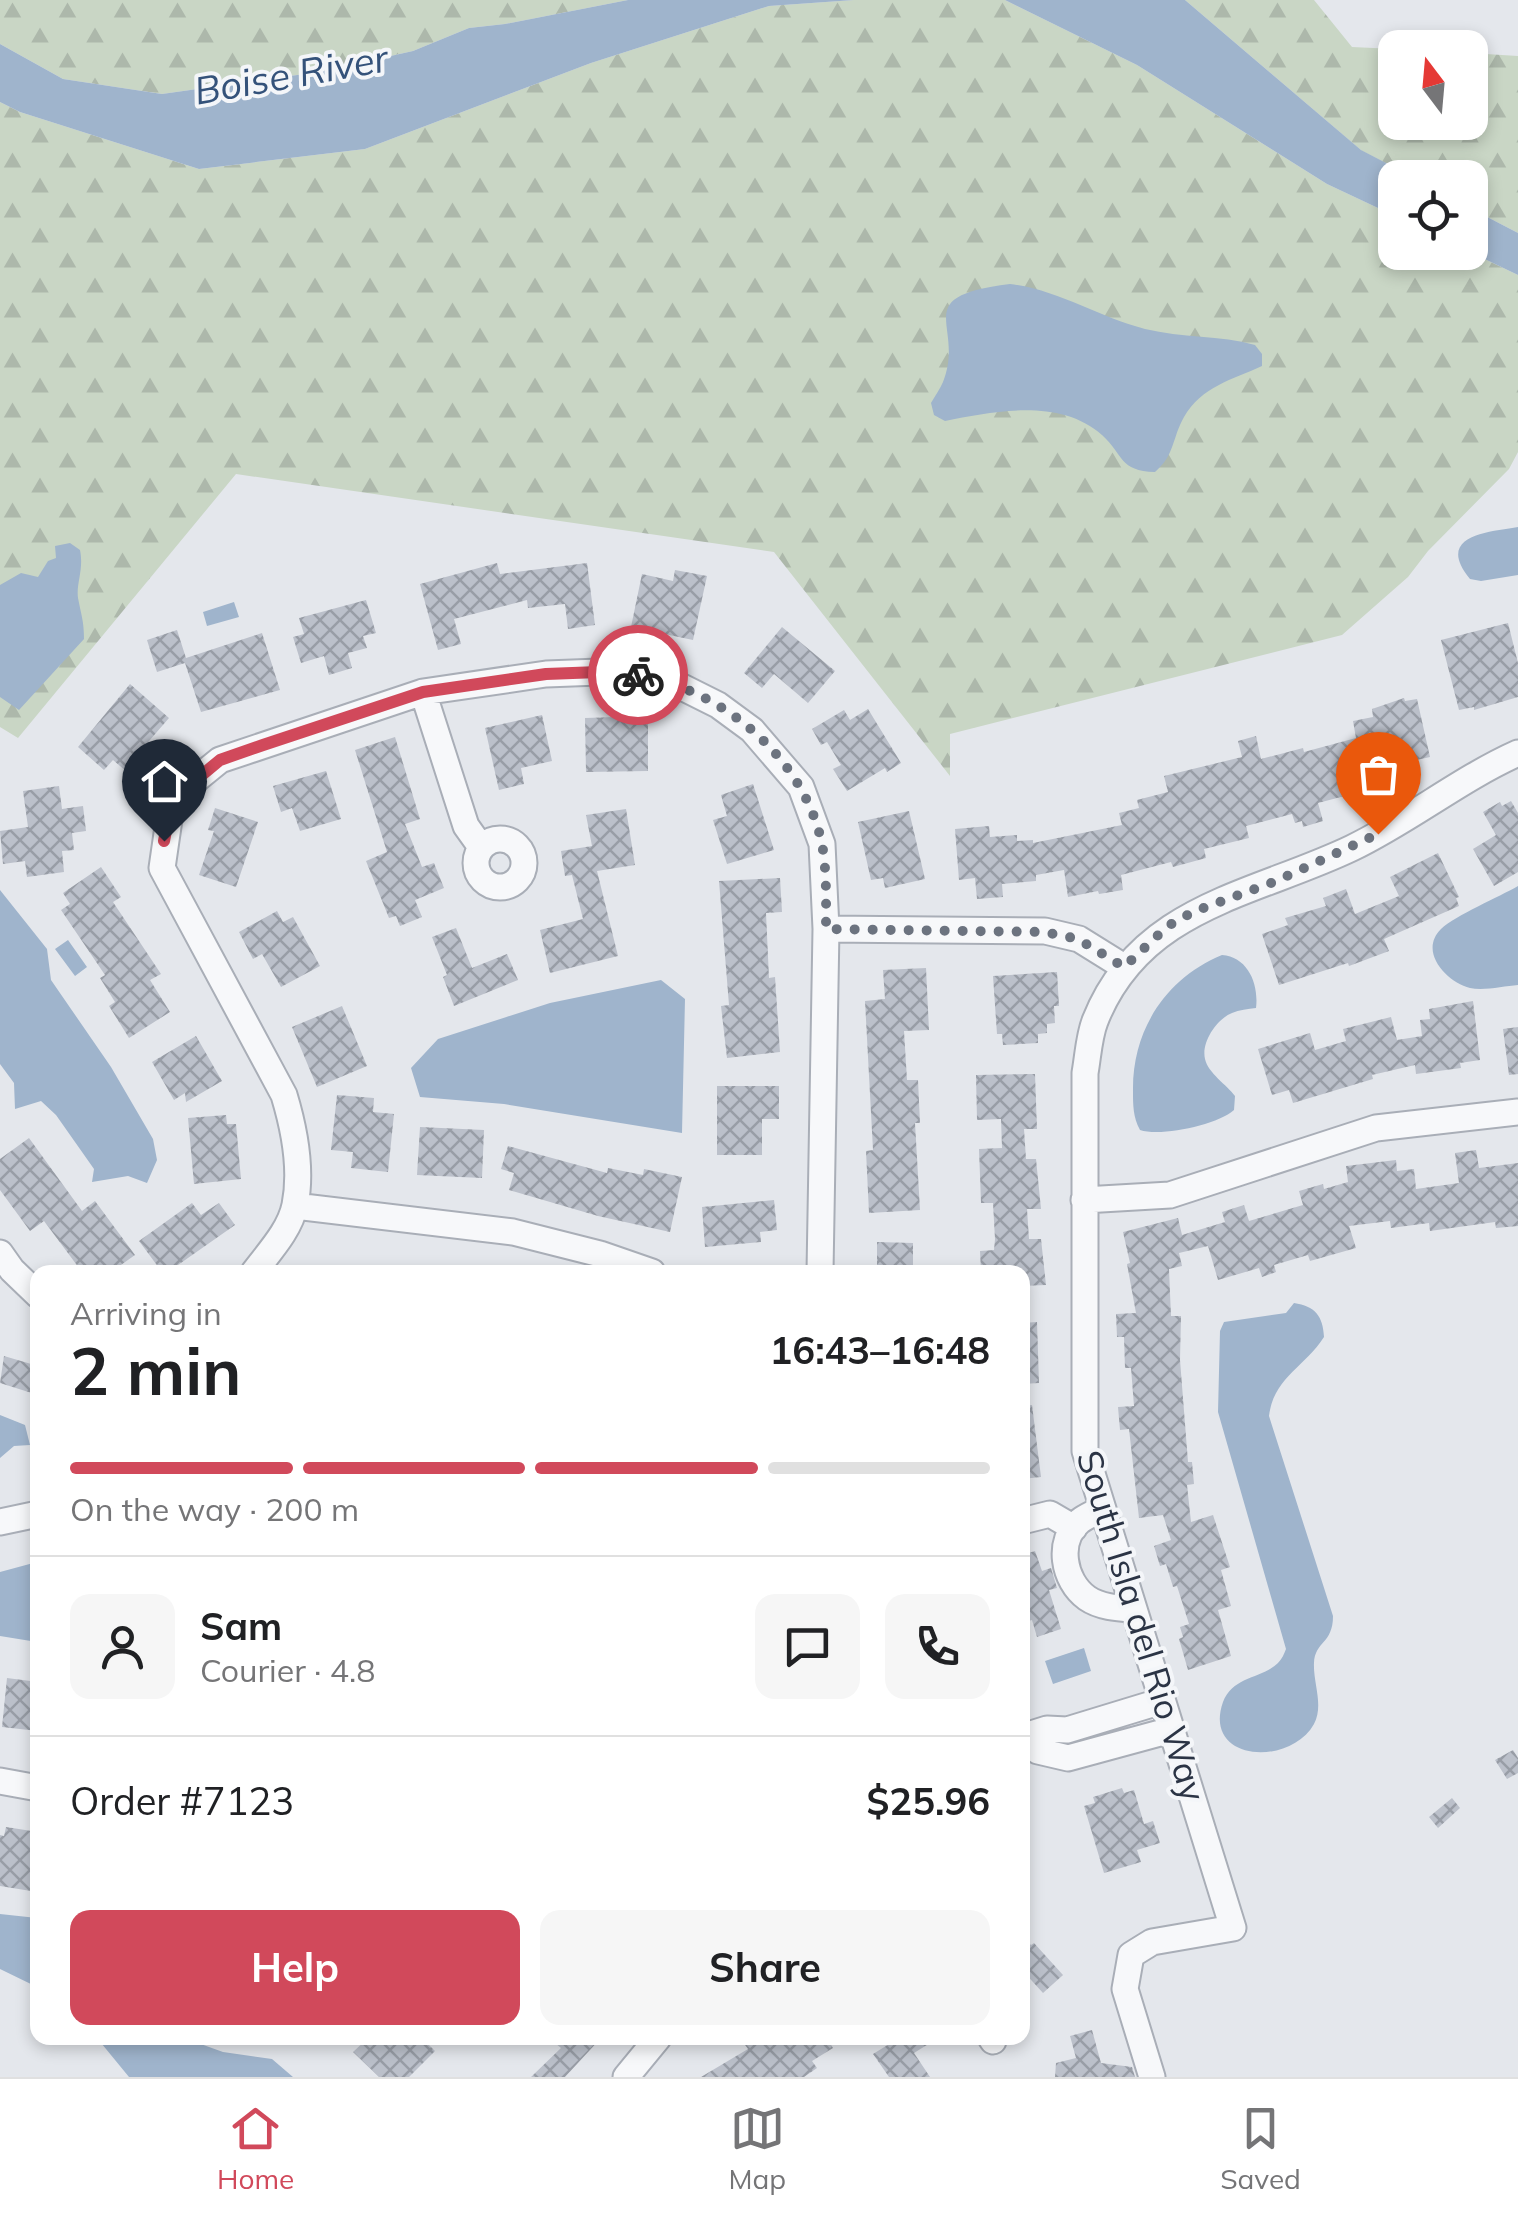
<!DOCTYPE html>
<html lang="en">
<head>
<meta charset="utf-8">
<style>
	:root { --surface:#fff; --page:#f6f6f6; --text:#202124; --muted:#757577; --line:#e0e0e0; --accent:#d1495b }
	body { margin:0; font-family:Mulish,sans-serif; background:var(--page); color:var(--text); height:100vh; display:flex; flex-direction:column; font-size:38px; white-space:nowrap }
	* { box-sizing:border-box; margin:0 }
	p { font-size:32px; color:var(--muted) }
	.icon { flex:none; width:55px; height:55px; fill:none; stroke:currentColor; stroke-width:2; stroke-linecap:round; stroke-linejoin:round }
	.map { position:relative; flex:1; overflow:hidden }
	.drawer { position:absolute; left:30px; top:1265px; width:1000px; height:780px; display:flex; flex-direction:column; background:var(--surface); border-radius:20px; box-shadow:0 5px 15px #0003 }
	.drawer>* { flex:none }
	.needle { width:65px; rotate:344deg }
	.controls { position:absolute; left:1378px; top:30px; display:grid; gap:20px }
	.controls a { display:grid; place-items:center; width:110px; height:110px; border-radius:20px; background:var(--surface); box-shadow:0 5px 15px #0003; font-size:50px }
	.pin { position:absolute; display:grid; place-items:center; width:85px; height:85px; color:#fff; margin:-102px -42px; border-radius:50% 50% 50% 0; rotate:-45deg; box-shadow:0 0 10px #0007 }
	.pin .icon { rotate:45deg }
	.courier { position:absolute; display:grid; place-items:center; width:100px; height:100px; margin:-50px; border:8px solid #d1495b; border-radius:50%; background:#fff; color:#222; box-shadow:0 2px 12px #0007 }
	.headline em { font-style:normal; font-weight:700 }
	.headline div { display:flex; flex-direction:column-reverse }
	.headline { display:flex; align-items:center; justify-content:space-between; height:170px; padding:0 40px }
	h1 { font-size:65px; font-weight:700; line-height:75px }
	.bar { display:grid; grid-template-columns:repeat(4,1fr); gap:15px 10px; align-content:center; height:120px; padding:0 40px }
	.bar i { height:12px; border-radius:8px; background:var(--line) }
	.bar .on { background:var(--accent) }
	.bar p { grid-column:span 4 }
	.line { display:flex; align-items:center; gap:25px; padding:0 40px; border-top:2px solid var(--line) }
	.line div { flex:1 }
	.round { display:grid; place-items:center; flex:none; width:105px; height:105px; border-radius:20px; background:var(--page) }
	.cta { display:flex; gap:20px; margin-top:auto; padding:20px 40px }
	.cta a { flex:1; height:115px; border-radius:20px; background:var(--accent); color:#fff; font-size:40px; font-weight:700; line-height:115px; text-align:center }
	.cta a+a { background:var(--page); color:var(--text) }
	.dock { display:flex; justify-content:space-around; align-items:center; height:140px; border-top:2px solid var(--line); background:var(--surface); font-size:28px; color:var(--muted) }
	.dock a { display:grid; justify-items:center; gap:5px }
	.dock .on { color:var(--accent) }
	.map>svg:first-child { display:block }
	.forest { fill:url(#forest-firs) }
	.water { fill:#9fb4cc }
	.building { fill:url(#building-cross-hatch) }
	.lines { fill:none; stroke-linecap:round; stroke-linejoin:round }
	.minor-casing { stroke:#a9aeb7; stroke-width:29 }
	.minor { stroke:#f7f8fa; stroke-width:25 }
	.done { stroke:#6c737f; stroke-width:10; stroke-dasharray:0 18 }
	.route { stroke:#d1495b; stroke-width:12 }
	.labels { text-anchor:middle; stroke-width:8; stroke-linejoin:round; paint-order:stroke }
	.street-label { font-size:35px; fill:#2b3445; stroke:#f4f6f9 }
	.water-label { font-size:38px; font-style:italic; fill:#34527a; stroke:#f4f6f9 }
</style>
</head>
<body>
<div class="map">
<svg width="1518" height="2077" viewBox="0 0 1518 2077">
	<defs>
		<pattern id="forest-firs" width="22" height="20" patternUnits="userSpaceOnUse" patternTransform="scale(2.5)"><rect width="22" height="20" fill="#c9d6c5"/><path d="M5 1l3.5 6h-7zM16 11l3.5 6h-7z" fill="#adb8ab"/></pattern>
		<pattern id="building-cross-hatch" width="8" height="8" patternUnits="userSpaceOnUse" patternTransform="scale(2.5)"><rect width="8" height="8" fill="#bbc0ca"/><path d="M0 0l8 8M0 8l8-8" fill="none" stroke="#989da6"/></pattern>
	</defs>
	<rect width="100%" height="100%" fill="#e4e7ec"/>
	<!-- forest -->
	<path class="forest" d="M0 0H628L505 24 469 28 413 51 319 72 162 94 63 79 0 44Z
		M854 0H1005L1137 65 1327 184 1395 216V252H1470L1518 275V452L1509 469 1428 551 1408 577 1342 635 950 734V776L774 552 236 474 18 738 0 727V102L20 112 199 169 365 149 591 63 769 6Z
		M1185 0H1314L1352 47 1395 49V122H1470V53L1518 56V233L1470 208V178L1413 177 1362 151Z"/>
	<!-- water -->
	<path class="water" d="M628 0H854L769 6 591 63 365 149 199 169 20 112 0 102V44L63 79 162 94 319 72 413 51 469 28 505 24Z
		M1005 0H1185L1361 150 1413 177 1395 178V216L1327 184 1137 65Z
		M1470 208 1518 233V275L1470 252Z
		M1010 284C1059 290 1098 317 1145 329 1182 338 1220 335 1255 345L1262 354V366C1232 380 1202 386 1184 417 1172 438 1175 455 1155 472 1119 471 1124 455 1102 435 1060 398 995 411 945 421L934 415 931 403C935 396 940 389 943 382 966 324 906 297 1010 284Z
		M1518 527V575L1481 581 1470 579C1434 535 1489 532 1518 527Z
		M70 543 80 550C84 570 76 583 78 598 81 614 84 621 84 639L19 710 0 697V585L21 573 38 577 48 561 56 558 55 546Z
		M234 602 239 617 207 626 203 612Z
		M1518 886V985C1504 986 1484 991 1470 988 1447 982 1418 952 1441 929 1456 915 1499 897 1518 886Z
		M0 890 47 949 51 980 111 1067 153 1139 157 1160 147 1183 128 1176 92 1182 94 1169 56 1115 41 1101 15 1109 14 1083 0 1064Z
		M68 940 87 967 75 976 55 949Z
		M1222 955C1248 957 1259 984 1256 1008 1248 1009 1239 1010 1232 1013 1217 1019 1201 1042 1205 1059 1208 1073 1227 1085 1235 1096L1234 1110C1217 1125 1161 1137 1140 1130 1133 1117 1133 1105 1133 1091 1132 1030 1166 978 1222 955Z
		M661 980 685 999 682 1133 504 1104 420 1097 411 1068 438 1039 550 1003Z
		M1294 1303C1315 1306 1323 1316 1324 1337 1304 1368 1274 1377 1269 1416L1333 1616C1333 1644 1315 1641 1314 1663 1313 1683 1324 1705 1314 1724 1290 1767 1202 1762 1223 1702 1233 1676 1261 1679 1278 1663 1282 1659 1284 1654 1286 1649L1218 1412 1220 1331 1224 1322 1286 1313Z
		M0 1415 25 1425 30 1445 14 1446 0 1458Z
		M37 1562V1642L0 1636V1572Z
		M1084 1648 1091 1671 1053 1684 1045 1661Z
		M0 1914 37 1918V1987L0 1969Z
		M97 2038H184L223 2052 272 2059 293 2077H129Z"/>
	<!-- building -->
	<path class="building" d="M497 563 500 574 587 563 595 625 568 629 565 604 528 608 527 600 454 619 461 644 438 650 420 584Z
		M675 570 707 576 693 640 631 627 642 574 673 581Z
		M366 600 376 633 363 636 367 648 348 653 352 668 329 675 324 656 301 663 293 637 304 634 299 618Z
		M1508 623 1518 663V697L1474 710V707L1459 710 1441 640Z
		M782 627 835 671 808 703 774 674 762 688 744 673Z
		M177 630 186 658 262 633 280 690 201 712 185 663 157 672 147 640Z
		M130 684 169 718 143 748 153 756 134 778 113 760 104 770 78 747Z
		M1404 698 1405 701 1417 699 1430 757 1403 763 1406 776 1384 781 1379 762 1349 768 1356 793 1318 803 1323 821 1303 827 1302 821 1295 823 1292 814 1246 826 1249 838 1204 849 1206 858 1173 867 1171 862 1121 875 1123 890 1099 894 1098 891 1068 897 1064 870 1036 875V881L1002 884 1003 897 977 899 975 878 959 880 955 829 989 826 990 837 1017 835V841L1033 840V843L1122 825 1119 813 1139 808 1137 800 1168 792 1164 776 1242 757 1238 741 1256 736 1261 759 1303 748 1304 752 1356 738 1353 721 1373 717 1372 709Z
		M868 709 901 763 887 772 885 768 847 791 833 769 841 765 827 742 821 745 812 729 844 710 850 720Z
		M542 715 552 761 521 768 524 784 499 790 485 728Z
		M648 716V771L586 772 585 718Z
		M395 737 420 819 405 824 422 867 434 863 444 888 415 900 422 917 400 926 396 916 389 918 366 861 387 852 355 750Z
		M326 771 341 819 300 831 292 808 281 812 273 786Z
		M753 784 774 850 727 864 713 820 727 816 721 795Z
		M59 786 62 809 83 806 86 831 72 833 74 850 62 851 64 872 27 877 25 861 3 864 0 831 28 827 23 791Z
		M1511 801 1518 813V872L1494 886 1473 849 1496 835 1483 812 1500 802 1502 806Z
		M215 808 258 822 236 887 199 875 214 831 208 830Z
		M626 809 635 865 597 871 618 956 550 973 540 930 583 919 572 875 565 876 561 851 592 846 586 815Z
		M909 811 925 879 885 888 883 878 871 880 858 822Z
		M1438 853 1459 897 1456 898 1459 906 1384 939 1389 951 1349 966 1348 963 1279 985 1262 934 1288 925 1285 918 1326 906 1323 898 1346 889 1355 914 1399 896 1390 877Z
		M101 867 121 897 113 902 161 974 150 980 170 1012 129 1038 109 1006 115 1002 100 978 105 975 61 910 70 904 63 893Z
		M780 878 782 912 766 913 769 978 775 977 780 1052 727 1058 721 1006 729 1005 719 881Z
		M277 911 283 922 293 917 320 966 281 987 262 954 253 959 239 932Z
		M456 928 472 968 507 954 518 980 454 1006 443 977 447 975 432 937Z
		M926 968 929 1030 904 1031 907 1080H918L920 1123H915L920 1210 869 1213 866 1151 873 1150 865 1001 885 999 883 970Z
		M1057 972 1059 1006H1054L1055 1023 1047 1024V1033L1038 1034V1043L1003 1045 1002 1034H997L993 976Z
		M1473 1001 1480 1060 1460 1063 1461 1068 1416 1074 1415 1065 1372 1075 1373 1079 1293 1103 1289 1090 1272 1095 1258 1049 1310 1033 1315 1050 1346 1041 1343 1029 1391 1017 1397 1040 1422 1036 1420 1020 1430 1019 1429 1009Z
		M342 1006 367 1066 317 1087 292 1027Z
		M1518 1027V1074L1509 1075 1503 1029Z
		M196 1036 222 1081 186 1102 185 1093 174 1100 152 1062Z
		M1035 1074 1037 1129H1024L1026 1159H1036L1041 1209H1027L1029 1239H1041L1046 1285 1022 1286V1272H981L980 1251 994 1250 995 1239 993 1203H981L979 1149 1002 1148 1001 1119 977 1120 976 1075Z
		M717 1086H779V1119H762V1155H717Z
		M337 1095 374 1098 373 1112 394 1114 388 1172 351 1168 353 1152 331 1150Z
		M226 1115 227 1124H236L241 1179 194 1184 188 1118Z
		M420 1127 484 1130 482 1178 417 1175Z
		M29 1138 82 1211 95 1201 135 1255 111 1272H82L44 1221 30 1231 0 1190V1159Z
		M508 1146 607 1173 608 1168 643 1175 644 1169 682 1177 670 1232 598 1216 509 1190 514 1173 501 1169Z
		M1476 1150 1479 1168 1518 1163V1226L1496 1228 1495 1222 1430 1231 1429 1223 1391 1228 1390 1221 1349 1226 1356 1248 1310 1261 1308 1255 1274 1265 1276 1272 1262 1277 1259 1268 1218 1280 1208 1246 1179 1253 1182 1266 1169 1269 1171 1316H1181L1180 1360 1188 1462H1192L1194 1484 1187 1485 1191 1522 1213 1515 1230 1567 1221 1570 1231 1606 1218 1610 1231 1656 1188 1670 1179 1639 1183 1637 1180 1627 1189 1624 1177 1586 1173 1587 1166 1564 1160 1566 1154 1546 1171 1540 1163 1515 1139 1518 1129 1429 1120 1430 1118 1407 1134 1406 1131 1368H1125L1124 1337H1117L1116 1314 1136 1313 1127 1264 1130 1263 1123 1232 1178 1218 1182 1235 1225 1222 1222 1212 1244 1205 1249 1221 1303 1205 1299 1191 1323 1184 1324 1189 1348 1182 1346 1166 1396 1160 1397 1171 1414 1169 1416 1189 1459 1183 1455 1153Z
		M774 1200 777 1230 760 1232 761 1242 705 1247 702 1207Z
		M192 1203 201 1215 219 1203 235 1225 168 1272H162L139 1241Z
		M877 1242 913 1243V1272H877Z
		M1037 1322 1039 1383 1022 1384V1323Z
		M4 1356 38 1366V1395L0 1383Z
		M1032 1405 1041 1477 1022 1479V1406Z
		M1035 1551 1042 1571 1051 1568 1057 1588 1049 1590 1061 1629 1037 1637 1032 1620 1022 1623V1600L1027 1599 1022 1586V1555Z
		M7 1678 38 1682V1731L2 1727Z
		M1513 1750 1518 1758V1773L1507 1779 1495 1760Z
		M1122 1788 1124 1793 1134 1790 1144 1824 1153 1821 1160 1843 1137 1850 1141 1862 1104 1873 1084 1806 1095 1803 1093 1797Z
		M1452 1798 1460 1808 1438 1828 1429 1817Z
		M6 1827 38 1832 31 1891 0 1886V1835L4 1836Z
		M1022 1936 1031 1945 1034 1943 1063 1975 1043 1993 1022 1970Z
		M1092 2030 1101 2063 1132 2067 1135 2077H1055L1056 2063 1076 2058 1070 2036Z
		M368 2038H422L435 2051 409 2077H379L353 2052Z
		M549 2038H601L565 2077H531L561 2048Z
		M740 2038H827L833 2048 812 2061 817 2068 804 2077H701L748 2049Z
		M899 2038H938L914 2053 930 2077H889L873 2054Z"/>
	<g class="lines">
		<defs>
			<path id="minor" d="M423 692 466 826 481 847
				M476 863a24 24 0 1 1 48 0a24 24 0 1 1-48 0Z
				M826 929 1045 931 1079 939 1124 967
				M1084 1200 1170 1195 1376 1128 1518 1112
				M295 1206 513 1232 600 1254 652 1272
				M0 1253 12 1270 38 1295
				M254 1272C269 1252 290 1230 295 1205 302 1170 294 1128 284 1095L162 868 172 799 220 760 423 692 546 674 599 672 643 676 682 687 718 705 752 730 801 787 822 844 826 929 820 1272
				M1101 1509C1095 1513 1086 1516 1080 1521 1056 1540 1063 1581 1087 1598 1100 1607 1117 1608 1133 1609
				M1022 1521 1050 1514 1074 1528
				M0 1522 38 1514
				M1162 1701 1067 1730 1047 1729 1028 1735 1038 1751 1068 1758 1171 1730
				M0 1781 38 1788
				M991 2038 993 2041
				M626 2077 658 2038
				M1152 2077 1125 1989 1131 1955 1152 1942 1233 1928 1085 1451V1073C1088 1056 1089 1036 1095 1021 1140 906 1254 895 1352 848 1410 820 1460 779 1518 753"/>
		</defs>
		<!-- minor casing -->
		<use href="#minor" class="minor-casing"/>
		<!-- minor -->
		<use href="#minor" class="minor"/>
	</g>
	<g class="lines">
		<!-- done -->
		<path class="done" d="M638 675C723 690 804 758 822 844 827 872 826 901 826 929L1044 932 1078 939 1124 967 1168 926 1193 912 1274 882 1378 834"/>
		<!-- route -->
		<path class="route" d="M164 841 172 800 220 760 263 745 423 692 546 674 599 672 638 675"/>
	</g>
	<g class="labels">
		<!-- street labels -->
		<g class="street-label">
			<text transform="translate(1141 1626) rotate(73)" y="12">South Isla del Rio Way</text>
		</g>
		<!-- water labels -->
		<g class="water-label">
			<text transform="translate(291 75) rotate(-10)" y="13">Boise River</text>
		</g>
	</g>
</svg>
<div class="controls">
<a><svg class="needle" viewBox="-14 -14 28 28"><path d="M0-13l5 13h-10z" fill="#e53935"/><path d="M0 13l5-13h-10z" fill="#757577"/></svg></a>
<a><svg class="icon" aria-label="locate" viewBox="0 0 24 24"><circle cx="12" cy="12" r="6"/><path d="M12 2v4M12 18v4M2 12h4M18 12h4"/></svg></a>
</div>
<div class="pin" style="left:1378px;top:834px;background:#ea580c"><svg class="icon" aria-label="bag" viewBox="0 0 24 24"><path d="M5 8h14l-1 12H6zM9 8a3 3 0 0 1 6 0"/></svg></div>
<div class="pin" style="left:164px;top:841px;background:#1f2937"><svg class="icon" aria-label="home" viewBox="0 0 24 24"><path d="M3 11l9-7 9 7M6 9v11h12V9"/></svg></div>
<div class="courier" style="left:638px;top:675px"><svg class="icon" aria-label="bike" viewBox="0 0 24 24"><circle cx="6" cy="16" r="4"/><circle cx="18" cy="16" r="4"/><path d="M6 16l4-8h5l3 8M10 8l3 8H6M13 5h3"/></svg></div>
<section class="drawer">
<div class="headline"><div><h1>2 min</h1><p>Arriving in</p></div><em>16:43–16:48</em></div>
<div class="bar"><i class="on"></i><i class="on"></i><i class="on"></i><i></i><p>On the way · 200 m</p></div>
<div class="line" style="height:180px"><a class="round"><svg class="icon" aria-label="person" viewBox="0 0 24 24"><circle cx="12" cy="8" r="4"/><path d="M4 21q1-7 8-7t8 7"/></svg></a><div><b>Sam</b><p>Courier · 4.8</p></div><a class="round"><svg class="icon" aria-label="chat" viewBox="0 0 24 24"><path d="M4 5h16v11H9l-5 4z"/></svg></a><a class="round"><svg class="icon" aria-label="phone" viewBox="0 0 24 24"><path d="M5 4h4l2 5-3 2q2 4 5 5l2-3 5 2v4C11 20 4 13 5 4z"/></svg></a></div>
<div class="line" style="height:130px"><div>Order #7123</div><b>$25.96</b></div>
<div class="cta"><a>Help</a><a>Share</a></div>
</section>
</div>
<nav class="dock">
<a class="on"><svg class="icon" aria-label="home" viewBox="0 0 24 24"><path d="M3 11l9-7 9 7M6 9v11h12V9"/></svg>Home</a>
<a><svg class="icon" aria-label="map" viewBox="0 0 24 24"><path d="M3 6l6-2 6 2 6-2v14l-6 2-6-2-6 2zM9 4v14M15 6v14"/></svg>Map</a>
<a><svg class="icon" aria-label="saved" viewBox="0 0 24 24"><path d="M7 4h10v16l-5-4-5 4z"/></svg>Saved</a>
</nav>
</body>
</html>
